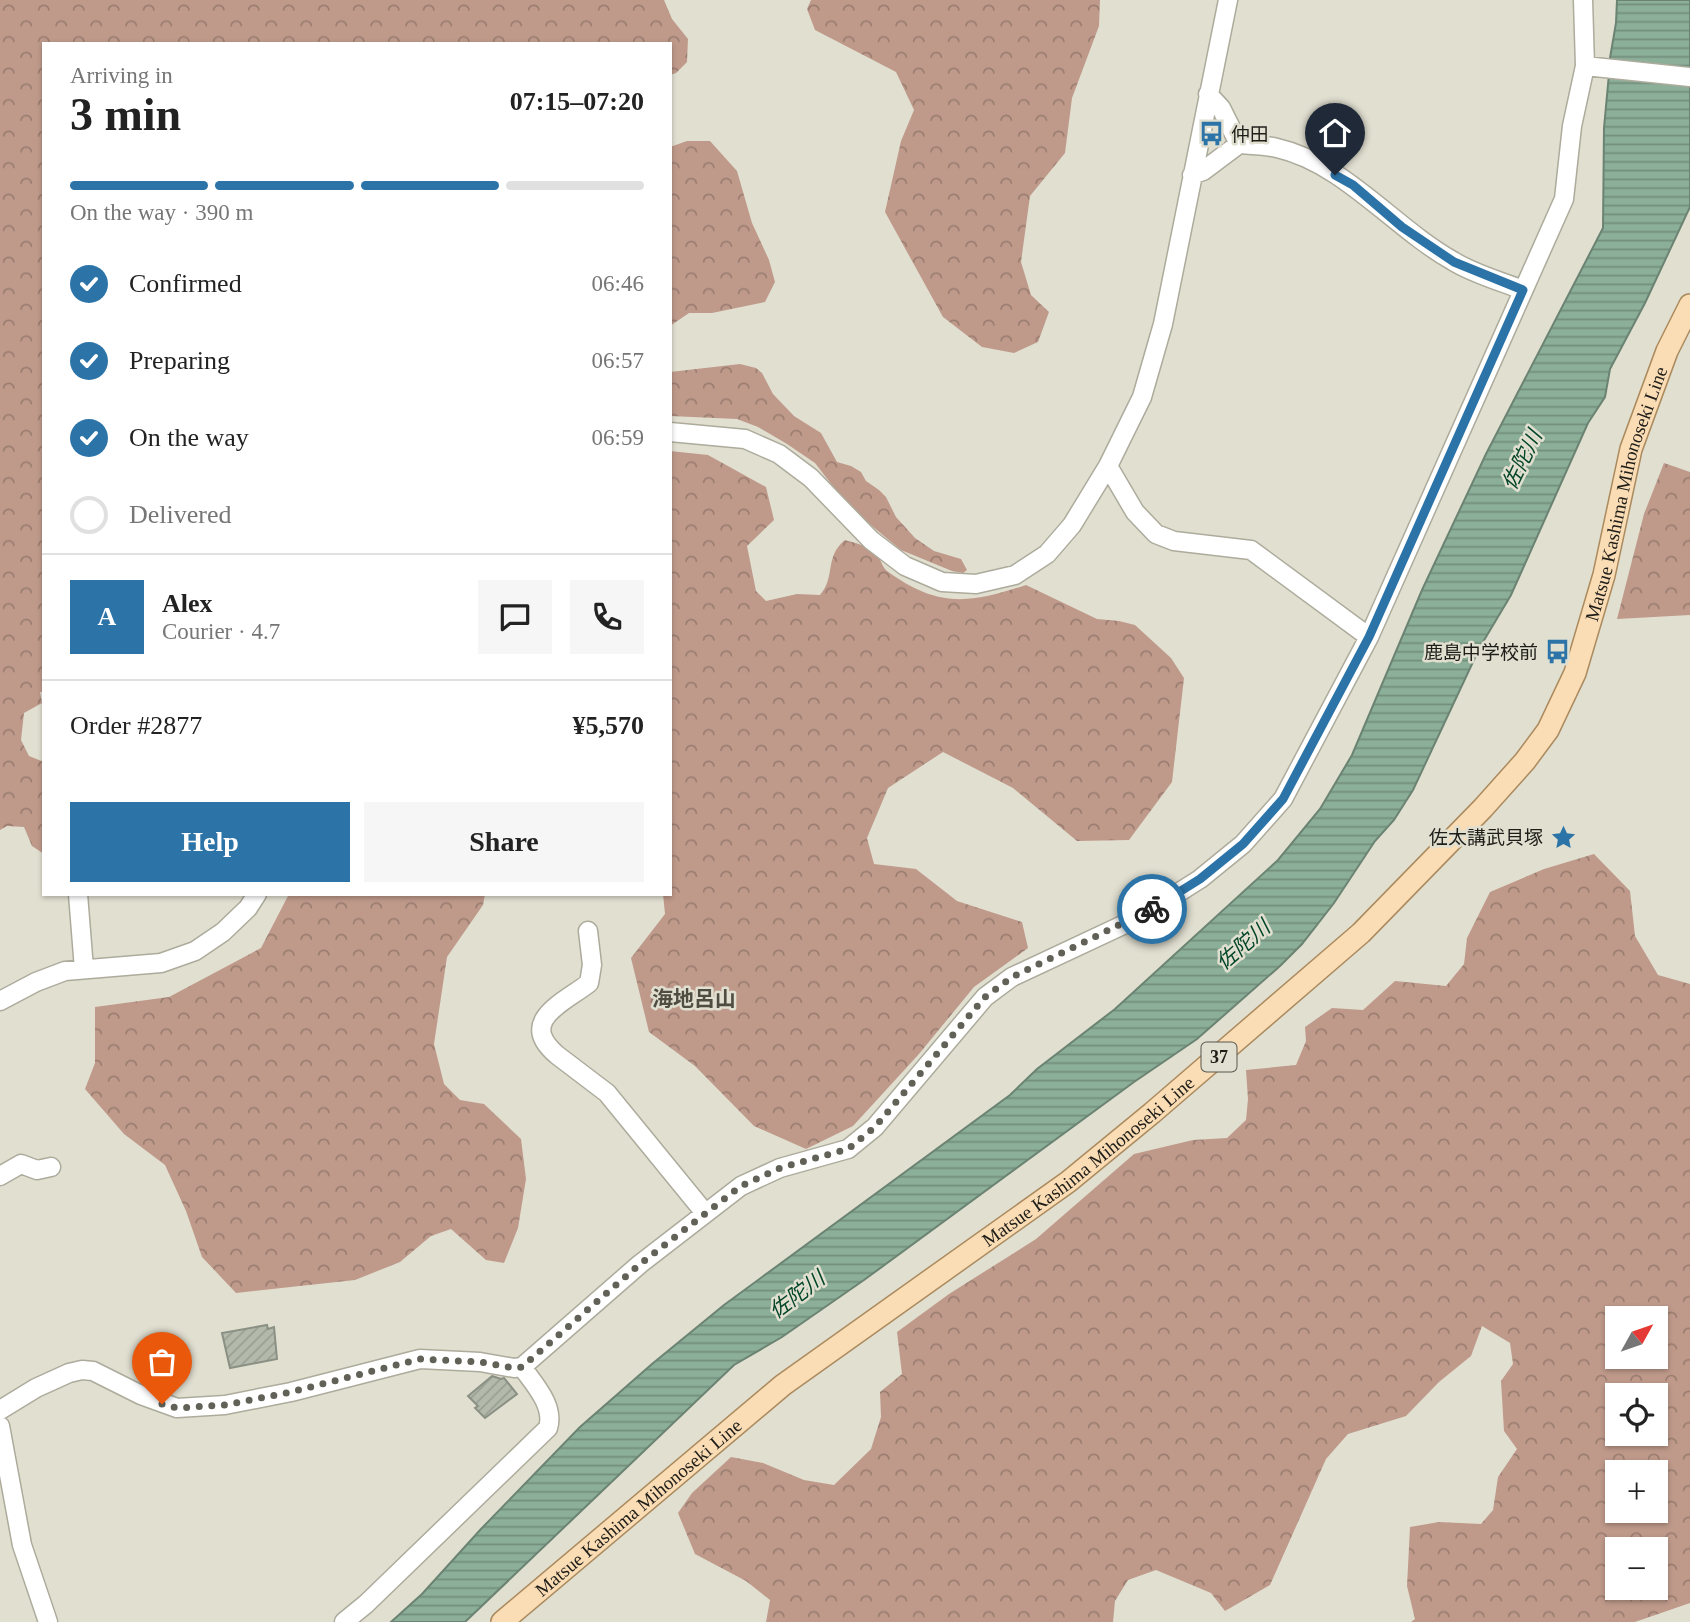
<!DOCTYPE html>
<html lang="en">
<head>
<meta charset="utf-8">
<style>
	:root { --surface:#fff; --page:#f6f6f6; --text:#222; --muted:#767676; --line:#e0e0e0; --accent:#2c74a8 }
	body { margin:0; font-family:"Times New Roman","Noto Sans JP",serif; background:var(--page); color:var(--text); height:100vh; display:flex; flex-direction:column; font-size:26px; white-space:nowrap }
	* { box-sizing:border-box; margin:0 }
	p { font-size:23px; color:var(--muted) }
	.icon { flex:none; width:38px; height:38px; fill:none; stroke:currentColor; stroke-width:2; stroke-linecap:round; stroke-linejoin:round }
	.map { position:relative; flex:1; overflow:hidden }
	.side { position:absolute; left:42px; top:42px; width:630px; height:854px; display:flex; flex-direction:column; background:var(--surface); border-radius:0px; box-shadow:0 2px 5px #0004 }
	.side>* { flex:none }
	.needle { width:46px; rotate:50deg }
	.fabs { position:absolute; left:1605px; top:1306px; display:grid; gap:14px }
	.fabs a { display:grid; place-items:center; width:63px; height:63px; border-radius:0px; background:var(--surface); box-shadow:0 2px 5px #0004; font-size:35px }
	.pin { position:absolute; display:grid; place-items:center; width:60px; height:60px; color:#fff; margin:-72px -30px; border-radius:50% 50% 50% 0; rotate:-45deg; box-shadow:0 0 7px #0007 }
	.pin .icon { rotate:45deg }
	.courier { position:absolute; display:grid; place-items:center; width:70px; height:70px; margin:-35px; border:5px solid #2c74a8; border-radius:50%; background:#fff; color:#222; box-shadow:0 2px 9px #0007 }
	.overview em { font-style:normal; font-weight:800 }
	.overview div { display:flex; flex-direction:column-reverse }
	.overview { display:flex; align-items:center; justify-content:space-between; height:119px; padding:0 28px }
	h1 { font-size:46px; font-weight:800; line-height:52px }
	.bar { display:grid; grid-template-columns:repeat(4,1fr); gap:10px 7px; align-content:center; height:84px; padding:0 28px }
	.bar i { height:9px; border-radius:5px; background:var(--line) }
	.bar .selected { background:var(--accent) }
	.bar p { grid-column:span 4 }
	.line { display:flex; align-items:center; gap:18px; padding:0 28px; border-top:2px solid var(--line) }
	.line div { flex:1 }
	.round { display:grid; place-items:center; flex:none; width:74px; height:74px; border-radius:0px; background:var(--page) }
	ol { padding:0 28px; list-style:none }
	li { display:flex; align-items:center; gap:21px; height:77px }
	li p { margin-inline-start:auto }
	li .icon { padding:7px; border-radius:50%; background:var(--accent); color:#fff; stroke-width:4 }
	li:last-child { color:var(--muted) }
	li i { width:38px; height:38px; border:4px solid var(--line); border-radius:50% }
	.action { display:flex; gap:14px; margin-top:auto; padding:14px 28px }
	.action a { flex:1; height:80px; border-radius:0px; background:var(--accent); color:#fff; font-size:28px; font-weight:800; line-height:80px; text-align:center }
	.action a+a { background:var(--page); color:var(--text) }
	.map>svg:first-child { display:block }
	.forest { fill:url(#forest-crowns); fill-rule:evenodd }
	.water { fill:url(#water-rules); stroke:#6b8372; stroke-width:2 }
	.building { fill:url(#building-hatch); stroke:#8a9084; stroke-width:2 }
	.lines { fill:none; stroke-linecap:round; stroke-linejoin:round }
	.minor-casing { stroke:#adab9c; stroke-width:21 }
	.major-casing { stroke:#ab8a5e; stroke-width:24 }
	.minor { stroke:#fff; stroke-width:18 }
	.major { stroke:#fadcb5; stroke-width:21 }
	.done { stroke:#626158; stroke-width:7; stroke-dasharray:0 12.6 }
	.route { stroke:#2c74a8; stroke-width:9 }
	.labels { text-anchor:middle; stroke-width:5; stroke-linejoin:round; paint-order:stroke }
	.shield { fill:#e1dfd0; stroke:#58574f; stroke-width:2 }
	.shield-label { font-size:18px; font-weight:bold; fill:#1e1d18 }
	.poi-label { font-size:19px; fill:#1e1d18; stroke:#e1dfd0; text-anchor:end }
	.street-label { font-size:19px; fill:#1e1d18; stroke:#e1dfd0 }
	.water-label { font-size:21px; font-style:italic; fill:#04462a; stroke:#e1dfd0 }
	.neighbourhood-label { font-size:21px; font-weight:bold; fill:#4f4d41; stroke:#e1dfd0 }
</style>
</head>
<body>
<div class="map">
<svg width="1690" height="1622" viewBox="0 0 1690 1622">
	<defs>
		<pattern id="forest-crowns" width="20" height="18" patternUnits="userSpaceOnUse" patternTransform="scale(1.75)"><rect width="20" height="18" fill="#bf9a8b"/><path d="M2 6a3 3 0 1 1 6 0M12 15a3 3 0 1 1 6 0" fill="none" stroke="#9b7d71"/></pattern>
		<pattern id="water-rules" width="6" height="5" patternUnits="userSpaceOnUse" patternTransform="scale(1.75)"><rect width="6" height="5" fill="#8caf99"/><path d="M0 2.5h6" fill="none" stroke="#728e7c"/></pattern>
		<pattern id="building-hatch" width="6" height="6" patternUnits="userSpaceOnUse" patternTransform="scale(1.75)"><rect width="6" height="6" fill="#b3baac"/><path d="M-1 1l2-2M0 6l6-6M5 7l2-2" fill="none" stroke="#9a9f93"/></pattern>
	</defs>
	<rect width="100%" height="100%" fill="#e1dfd0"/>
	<!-- forest -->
	<path class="forest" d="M0 0H664L672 19 688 39 687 62 676 73 670 75V44H44V692H40L42 703 24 713 21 740 29 756 44 762V854L32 846 24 827 7 826 0 830Z
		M811 0H1100L1099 26 1072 98 1065 153 1030 196 1021 262 1031 295 1049 312 1038 342 1014 353 982 347 943 317 885 212 901 141 914 110 896 72 815 30 807 9Z
		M687 141H710L737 171 752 223 769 260 775 282 765 302 712 313H689L670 326V147Z
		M740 364 756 368 762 373 773 394 794 416 821 433 837 462 851 466 861 472 866 481 879 490 886 497 896 517 915 538 934 551 961 559 967 570 963 573 952 571 901 550 849 507 815 463 787 444 758 427 737 419 670 416V372Z
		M670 451 708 455 766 487 774 520 747 546 756 591 766 601 797 594 820 595C836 577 824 557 845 540 855 543 868 546 876 553 881 558 881 566 887 571 938 608 969 604 1026 585L1097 619 1119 621 1135 625 1171 658 1184 678 1172 782 1129 840 1077 841 1013 788 943 752 888 788 867 838 874 864 916 869 957 901 1022 922 1028 948 974 987 919 1054 853 1126 806 1149 754 1126 695 1066 649 1032 631 958 665 914 663 894H670Z
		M1664 463 1690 472V615L1617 619 1644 514Z
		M1594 854 1630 891 1635 936 1658 975 1690 984V1603L1635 1622H1411L1415 1619 1407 1586 1410 1527 1439 1522 1481 1524 1493 1510 1498 1477 1517 1449 1504 1431 1501 1381 1513 1364 1510 1343 1482 1326 1471 1356 1439 1382 1406 1416 1348 1434 1326 1459 1270 1585 1225 1611 1211 1593 1156 1570 1128 1580 1115 1601 1113 1622H766L770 1600 746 1581 695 1554 678 1513 692 1493 731 1457 763 1463 804 1480 834 1485 871 1449 881 1417 880 1392 902 1374 897 1332 949 1294 1036 1239 1134 1154 1193 1140 1227 1138 1246 1120 1248 1099 1246 1070 1296 1065 1306 1041 1305 1027 1332 1008 1363 1010 1395 981 1446 986 1464 964 1467 938 1490 892 1544 869ZM1617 1318H1656V1356H1617ZM1617 1395H1656V1433H1617ZM1617 1472H1656V1510H1617ZM1617 1549H1656V1587H1617Z
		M289 894H485L483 905 447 957 434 1044 444 1084 460 1100 484 1104 521 1139 526 1179 518 1228 504 1263 486 1260 451 1229 431 1236 400 1262 355 1280 236 1293 202 1257 186 1211 165 1165 124 1134 85 1089 95 1063V1007L169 997 261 948Z"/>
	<!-- water -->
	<path class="water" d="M1617 0H1690V74L1609 64 1616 23Z
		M1609 74 1690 84V207L1645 303 1610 369 1605 397 1588 423 1511 595 1480 647 1413 790 1394 820 1375 841 1334 903 1302 944 1280 966 1197 1039 1134 1082 864 1280 782 1337 734 1365 465 1622H391L422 1594 481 1529 580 1427 652 1364 724 1305 1010 1095 1037 1069 1115 1009 1278 860 1320 809 1352 755 1422 590 1486 454 1603 228 1604 128Z"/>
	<!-- building -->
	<path class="building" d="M267 1325 268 1329 274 1327 277 1359 230 1368 222 1333Z
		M492 1376 501 1379 504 1378 517 1394 485 1418 475 1408 478 1406 468 1396Z"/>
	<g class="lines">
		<defs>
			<path id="minor" d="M1585 66 1690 77
				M1239 144C1251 145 1265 145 1277 148 1344 163 1394 228 1453 261 1474 274 1500 281 1523 290
				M1192 175 1203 171 1239 144 1221 108 1208 94
				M670 432 745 439 779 454 811 478 871 540 905 566 942 582 976 584 1015 575 1047 554 1072 525 1108 466 1142 397 1163 324 1228 0
				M1108 466 1135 512 1156 534 1174 541 1251 550 1369 637
				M78 894 84 969
				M588 931 592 965 589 983C563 1003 517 1021 557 1055L607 1093 705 1213
				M0 1001 36 982 65 971 161 963 195 951 223 932 248 908 257 894
				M0 1176 21 1164 37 1170 51 1167
				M0 1410 36 1388 69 1373 82 1370 93 1371 141 1395 177 1408 225 1405 291 1392 420 1359 480 1362 514 1368 522 1367 640 1264 741 1186 780 1168 848 1149 875 1127 985 997 1012 977 1140 917 1200 879 1243 844 1283 799 1369 637 1564 199 1572 126 1585 66 1583 0
				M0 1426 22 1545 48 1622
				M344 1622 366 1604 548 1428C555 1406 534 1384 522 1367"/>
			<g id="major">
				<path id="s1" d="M502 1622 783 1385 1068 1182 1152 1113 1361 933 1483 808 1525 761 1548 730 1575 673 1604 575 1631 449 1667 351 1690 305"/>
			</g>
		</defs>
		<!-- minor casing -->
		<use href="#minor" class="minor-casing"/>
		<!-- major casing -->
		<use href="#major" class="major-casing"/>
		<!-- minor -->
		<use href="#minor" class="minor"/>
		<!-- major -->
		<use href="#major" class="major"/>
	</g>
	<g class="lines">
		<!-- done -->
		<path class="done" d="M162 1404 177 1408 225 1405 291 1392 420 1359 480 1362 514 1368 522 1367 640 1264 741 1186 780 1168 848 1149 875 1127 985 997 1012 977 1152 909"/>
		<!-- route -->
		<path class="route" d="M1152 909 1200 879 1243 844 1283 799 1369 637 1523 290 1454 262 1402 227 1353 185 1335 175"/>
	</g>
	<!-- icons -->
	<defs>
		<symbol id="bus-bare" viewBox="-9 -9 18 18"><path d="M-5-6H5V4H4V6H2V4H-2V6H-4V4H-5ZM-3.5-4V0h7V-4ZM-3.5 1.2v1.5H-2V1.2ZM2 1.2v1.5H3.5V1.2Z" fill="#2c74a8" stroke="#e1dfd0" stroke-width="2.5" paint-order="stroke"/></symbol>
		<symbol id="sight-bare" viewBox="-9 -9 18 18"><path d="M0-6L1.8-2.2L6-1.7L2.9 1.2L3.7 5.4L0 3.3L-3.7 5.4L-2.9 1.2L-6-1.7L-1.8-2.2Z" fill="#2c74a8" stroke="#e1dfd0" stroke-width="2.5" paint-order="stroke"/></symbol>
	</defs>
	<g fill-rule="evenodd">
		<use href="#bus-bare" x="1194" y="116" width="35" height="35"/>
		<use href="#bus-bare" x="1540" y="634" width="35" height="35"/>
		<use href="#sight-bare" x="1546" y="820" width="35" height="35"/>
	</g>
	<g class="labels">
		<!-- shield labels -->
		<rect class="shield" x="1201.5" y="1042.5" width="35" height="29" rx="5"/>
		<g class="shield-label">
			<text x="1219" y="1063">37</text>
		</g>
		<!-- poi labels -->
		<g class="poi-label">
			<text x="1231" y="141" text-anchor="start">仲田</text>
			<text x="1538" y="659">鹿島中学校前</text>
			<text x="1543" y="844">佐太講武貝塚</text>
		</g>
		<!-- street labels -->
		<g class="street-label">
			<text dy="7" stroke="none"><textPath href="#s1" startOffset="1628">Matsue Kashima Mihonoseki Line</textPath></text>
			<text dy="7" stroke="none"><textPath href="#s1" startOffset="746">Matsue Kashima Mihonoseki Line</textPath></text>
			<text dy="7" stroke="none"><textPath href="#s1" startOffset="178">Matsue Kashima Mihonoseki Line</textPath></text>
		</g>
		<!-- water labels -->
		<g class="water-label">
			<text transform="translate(1522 460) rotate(-64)" y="7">佐陀川</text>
			<text transform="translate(1243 945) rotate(-41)" y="7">佐陀川</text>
			<text transform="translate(797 1295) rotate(-37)" y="7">佐陀川</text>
		</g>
		<!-- neighbourhood labels -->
		<g class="neighbourhood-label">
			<text x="694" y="1006">海地呂山</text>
		</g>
	</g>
</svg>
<div class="fabs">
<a><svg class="needle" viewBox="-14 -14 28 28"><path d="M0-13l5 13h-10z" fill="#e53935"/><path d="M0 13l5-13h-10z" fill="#767676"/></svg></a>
<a><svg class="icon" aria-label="locate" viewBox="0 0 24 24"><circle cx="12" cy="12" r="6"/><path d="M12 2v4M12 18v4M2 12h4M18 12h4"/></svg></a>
<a>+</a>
<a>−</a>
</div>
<div class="pin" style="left:162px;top:1404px;background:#ea580c"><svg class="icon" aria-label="bag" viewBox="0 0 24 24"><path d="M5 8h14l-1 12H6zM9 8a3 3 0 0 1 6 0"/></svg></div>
<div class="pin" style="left:1335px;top:175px;background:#1f2937"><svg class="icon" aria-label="home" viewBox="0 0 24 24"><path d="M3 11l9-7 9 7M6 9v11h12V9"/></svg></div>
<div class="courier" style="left:1152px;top:909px"><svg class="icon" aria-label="bike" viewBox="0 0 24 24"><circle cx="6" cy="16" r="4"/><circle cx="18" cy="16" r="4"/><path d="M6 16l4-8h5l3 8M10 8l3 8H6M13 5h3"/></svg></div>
<section class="side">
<div class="overview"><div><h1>3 min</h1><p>Arriving in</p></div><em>07:15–07:20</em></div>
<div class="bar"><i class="selected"></i><i class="selected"></i><i class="selected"></i><i></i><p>On the way · 390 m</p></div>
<ol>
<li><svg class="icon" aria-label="check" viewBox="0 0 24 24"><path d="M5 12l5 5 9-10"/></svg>Confirmed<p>06:46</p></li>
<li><svg class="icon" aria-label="check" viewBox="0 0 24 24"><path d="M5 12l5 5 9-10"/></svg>Preparing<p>06:57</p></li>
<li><svg class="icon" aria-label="check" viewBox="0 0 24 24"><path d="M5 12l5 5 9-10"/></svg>On the way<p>06:59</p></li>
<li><i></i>Delivered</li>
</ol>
<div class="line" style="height:126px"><b class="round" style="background:var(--accent);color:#fff">A</b><div><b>Alex</b><p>Courier · 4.7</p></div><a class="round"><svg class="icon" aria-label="chat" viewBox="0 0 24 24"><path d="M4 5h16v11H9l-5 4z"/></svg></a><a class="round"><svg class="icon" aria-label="phone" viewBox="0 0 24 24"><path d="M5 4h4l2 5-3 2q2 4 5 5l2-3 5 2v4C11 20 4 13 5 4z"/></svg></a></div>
<div class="line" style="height:91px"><div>Order #2877</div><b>¥5,570</b></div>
<div class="action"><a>Help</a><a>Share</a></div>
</section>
</div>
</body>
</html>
